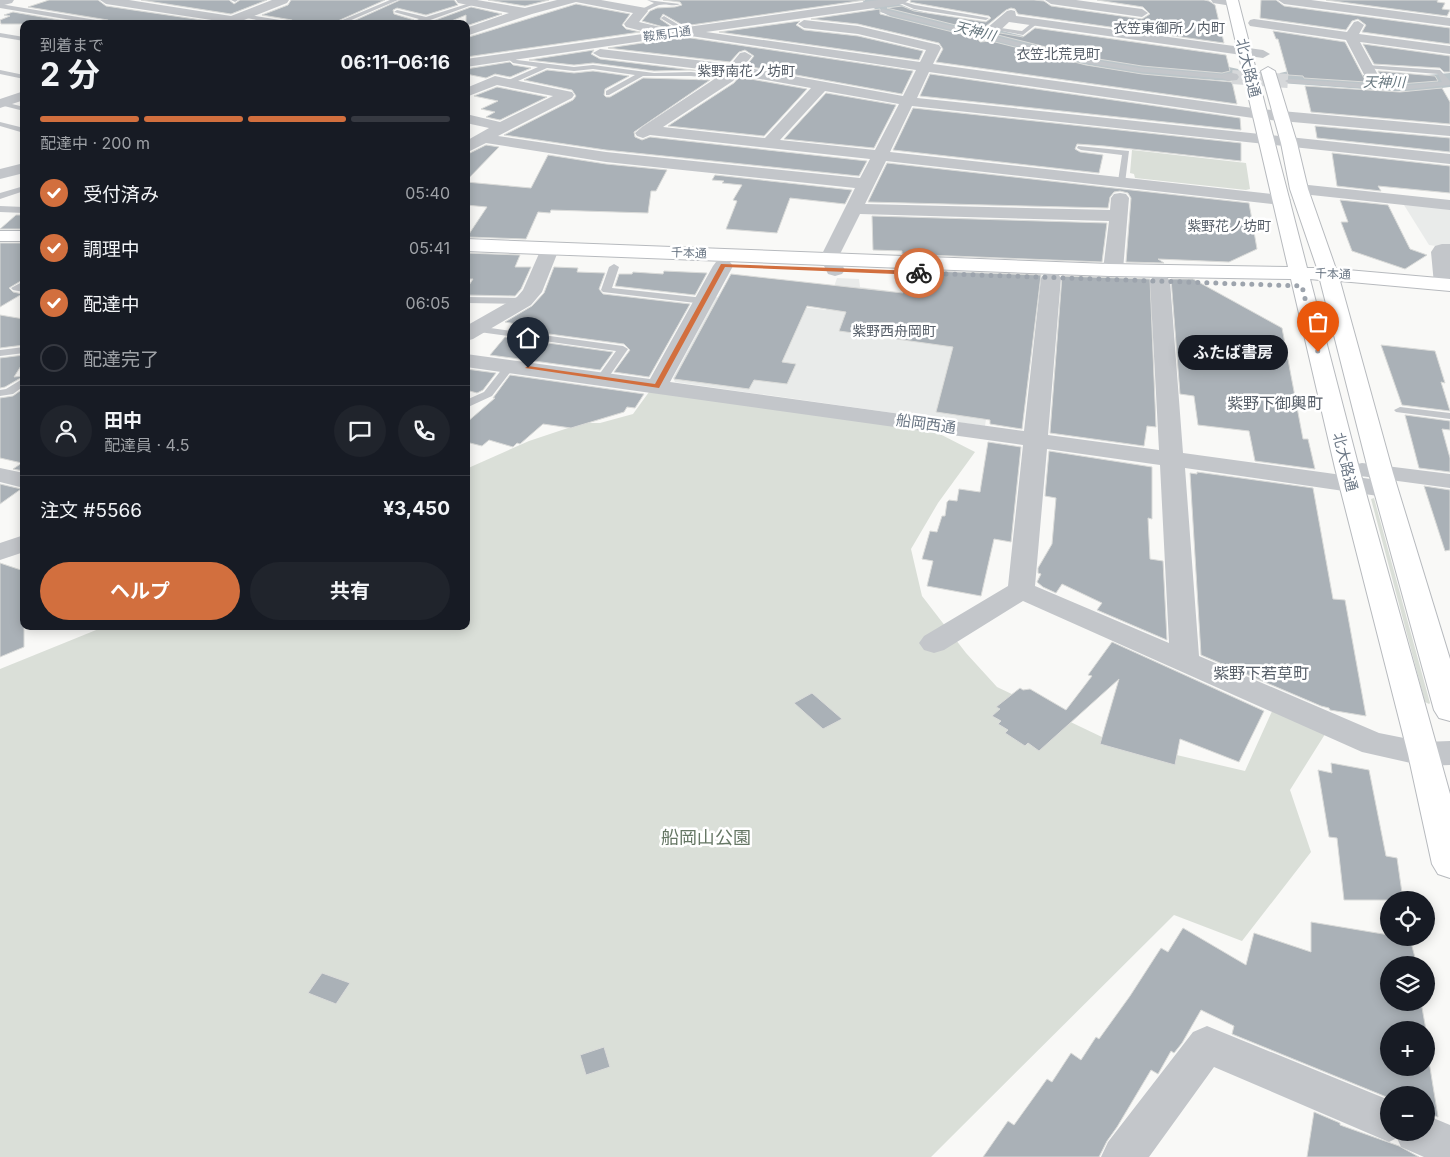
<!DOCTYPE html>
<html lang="ja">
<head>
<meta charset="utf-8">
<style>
	:root { --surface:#171b24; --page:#20242c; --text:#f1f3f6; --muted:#9ea1a6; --line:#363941; --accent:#d26f3e }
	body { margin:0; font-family:Inter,"Noto Sans JP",sans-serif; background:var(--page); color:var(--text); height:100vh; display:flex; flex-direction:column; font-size:19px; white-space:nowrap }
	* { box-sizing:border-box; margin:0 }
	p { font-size:16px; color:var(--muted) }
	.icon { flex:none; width:28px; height:28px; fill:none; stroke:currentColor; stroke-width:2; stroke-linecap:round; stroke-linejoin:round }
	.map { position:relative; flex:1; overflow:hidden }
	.panel { position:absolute; left:20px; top:20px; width:450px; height:610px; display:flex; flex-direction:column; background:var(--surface); border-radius:10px; box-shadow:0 2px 12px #0003 }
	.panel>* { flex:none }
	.controls { position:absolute; left:1380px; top:891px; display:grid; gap:10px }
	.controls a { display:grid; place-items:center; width:55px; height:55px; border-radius:50%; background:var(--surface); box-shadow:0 2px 12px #0003; font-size:25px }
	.pin { position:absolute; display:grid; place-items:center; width:42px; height:42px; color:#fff; margin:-51px -21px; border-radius:50% 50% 50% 0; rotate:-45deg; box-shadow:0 0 5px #0007 }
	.pin .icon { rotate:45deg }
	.courier { position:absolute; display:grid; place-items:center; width:50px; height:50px; margin:-25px; border:4px solid #d26f3e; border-radius:50%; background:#fff; color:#222; box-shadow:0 1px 6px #0007 }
	.bubble { position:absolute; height:35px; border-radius:18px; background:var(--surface); box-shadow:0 2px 12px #0003; font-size:16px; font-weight:700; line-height:35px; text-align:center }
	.headline em { font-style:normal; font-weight:700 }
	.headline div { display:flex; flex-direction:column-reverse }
	.headline { display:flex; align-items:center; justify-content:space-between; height:85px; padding:0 20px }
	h1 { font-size:32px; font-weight:700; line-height:38px }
	.bar { display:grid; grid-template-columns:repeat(4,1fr); gap:8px 5px; align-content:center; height:60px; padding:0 20px }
	.bar i { height:6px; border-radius:4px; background:var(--line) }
	.bar .selected { background:var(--accent) }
	.bar p { grid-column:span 4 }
	.line { display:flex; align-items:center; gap:12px; padding:0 20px; border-top:1px solid var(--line) }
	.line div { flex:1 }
	.round { display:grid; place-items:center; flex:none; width:52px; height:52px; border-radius:26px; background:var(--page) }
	ol { padding:0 20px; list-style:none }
	li { display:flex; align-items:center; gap:15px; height:55px }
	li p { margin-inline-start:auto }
	li .icon { padding:5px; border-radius:50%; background:var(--accent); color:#fff; stroke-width:4 }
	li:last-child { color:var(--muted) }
	li i { width:28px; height:28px; border:2px solid var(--line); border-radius:50% }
	.button { display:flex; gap:10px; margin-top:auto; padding:10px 20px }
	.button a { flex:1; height:58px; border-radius:30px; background:var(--accent); color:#fff; font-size:20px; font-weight:700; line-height:58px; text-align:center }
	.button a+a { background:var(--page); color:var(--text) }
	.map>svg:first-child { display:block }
	.built { fill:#e9ebea }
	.green { fill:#dadfd8 }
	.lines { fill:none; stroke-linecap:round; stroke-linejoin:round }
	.river { fill:#bcc5c9; fill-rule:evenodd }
	.building { fill:#aab1b7; stroke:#dadbd9 }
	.street-tunnel { stroke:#d6d8da; stroke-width:14; stroke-dasharray:14 7; stroke-linecap:butt }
	.primary-casing { stroke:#b7babe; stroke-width:2 }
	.lane { fill:#c3c6ca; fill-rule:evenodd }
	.street { fill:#c3c6ca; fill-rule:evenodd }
	.primary { fill:#fff; fill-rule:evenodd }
	.route { fill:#d26f3e }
	.done { stroke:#9da4ad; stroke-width:5; stroke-dasharray:0 9 }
	.labels { text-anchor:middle; stroke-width:5; stroke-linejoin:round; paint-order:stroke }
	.far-street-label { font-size:12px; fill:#6b7785; stroke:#fff }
	.far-neighbourhood-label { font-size:14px; fill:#58606a; stroke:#fff }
	.far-water-label { font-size:14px; font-style:italic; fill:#67777f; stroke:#fff }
	.street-label { font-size:15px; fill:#6b7785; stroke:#fff }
	.neighbourhood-label { font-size:16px; fill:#58606a; stroke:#fff }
	.near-park-label { font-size:18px; fill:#667765; stroke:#fff }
</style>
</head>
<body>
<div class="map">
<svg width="1450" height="1157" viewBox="0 0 1450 1157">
	<rect width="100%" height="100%" fill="#f9f9f7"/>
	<!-- built -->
	<path class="built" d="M1404 205 1450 206V248L1429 245Z
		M837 278 859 279 860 287 891 291 883 315 998 338 985 426 675 382 673 378 716 297 826 310Z"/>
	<!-- green -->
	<path class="green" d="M1132 150 1246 163 1250 189 1246 190 1135 178 1134 174 1130 173Z
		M649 392 932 430 975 452 938 503 911 549 922 596 966 653 997 687 1104 738 1245 771 1273 709 1327 731 1290 790 1311 852 1242 941 1174 915 931 1157H0V669L106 626H466V469L529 441 583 423H600L633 414Z
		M1374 498 1430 703 1429 704 1425 702 1371 499Z"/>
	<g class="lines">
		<!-- river -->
		<path class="river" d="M862 0H890L911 9 1077 49 1145 61 1229 67 1238 69 1241 74 1238 79 1229 81 1145 75 1077 63 896 19 865 4Z
			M1289 71C1343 74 1396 79 1450 73V87L1418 91H1391L1280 83 1277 78 1280 73Z"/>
	</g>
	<!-- building -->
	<path class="building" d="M49 0H98L106 6 215 22 113 24 108 20 28 7Z
		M141 0H229L234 4 240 0H267L231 14Z
		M291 0H385L331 24H297L292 20 262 15 288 5Z
		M400 0H454L458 5 426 15 397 8 393 10 394 14 414 20 407 24H347Z
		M488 0H549L525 6Z
		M663 0H865L684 26 663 14 660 19 672 27 667 28 642 21 650 11 657 8 675 7 682 5 680 2Z
		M911 0H1034L1044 1 1051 6 1142 19 1150 14 1143 7 1097 0H1204L1209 1 1215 5 1224 43 1018 14 1015 9 1011 8 1006 10 980 31 887 8 902 6 914 11 986 22 991 18 989 16 915 3 910 2Z
		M1261 0H1276L1284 6 1450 28V44L1362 32 1366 25 1358 19 1352 21 1346 30 1260 18Z
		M1326 0H1438L1437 2 1445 3 1442 9 1450 10 1447 16Z
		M576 4 630 14 622 25 626 29 640 32 466 57V38Z
		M471 7 502 14 466 26V15L444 24H425Z
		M880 9V14L977 38 980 42 991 41 1086 65 1142 74 1232 82 1237 104 936 62 943 49 939 43 858 24 811 19Z
		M13 12 82 24H1L0 20 10 16 4 15Z
		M800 21 796 25 804 30 858 36 923 51 919 60 719 32Z
		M1035 28 1226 55 1230 71 1222 73 1142 66 1086 57 998 35 1000 33 1023 37Z
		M1273 31 1345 42 1366 82 1304 78 1303 76 1288 75 1278 39H1276Z
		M684 37 913 71 902 94 746 66 754 56 745 50 739 52 730 62 608 48Z
		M1363 44 1450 56V72H1444L1440 68 1374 64Z
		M594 50 591 54 600 59 717 73 691 70 654 71 593 63 574 65 529 60Z
		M510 62 513 65 531 68 510 77 495 74 486 78 466 74V69Z
		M547 70 574 73 593 71 629 76 605 89 604 95 606 97H610L643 78 710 80 634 132 635 137 642 140 650 137 867 161 859 176 606 150 504 135 573 100 576 96 572 90 524 80Z
		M1378 71 1435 76 1438 81 1400 84 1385 83Z
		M930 74 1240 118 1241 130 920 96Z
		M739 77 807 89 764 136 668 126 734 83Z
		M1305 86 1400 92 1442 88 1450 102V124L1311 112Z
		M497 87 547 97 500 120 486 117 495 112 481 109 498 101 474 96Z
		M826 93 896 105 874 148 784 139Z
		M913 108 1241 143V161L1105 146 1077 144 1075 149 1080 152 1103 155 1099 173 893 150Z
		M1315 126 1450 138V152L1317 138Z
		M486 145 499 147 466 181V155Z
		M1332 153 1450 166V193L1378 186 1381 191 1337 186Z
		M548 155 606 164 667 170 656 191H651L648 213 551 210 550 213 538 212 526 239 467 237 487 207 466 205V182L531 188Z
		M887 163 1249 203 1257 249 1229 262 1158 259 1164 263 1126 262 1131 198 1128 193 1120 191 1114 192 1110 197 1108 208 868 202Z
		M715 175 852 190 845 204 790 198 777 233 726 229 737 201 733 200 742 185 722 183 724 181 712 180Z
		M1340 200 1388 205 1410 249 1427 255 1405 269 1352 251 1341 222H1348Z
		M16 215H24V229H0Z
		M872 216 1107 223 1102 262 902 254V251L873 250Z
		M0 243H24V279L9 288 13 292 22 294 0 307Z
		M466 253 520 255 515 267H531L521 289 515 296 466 295V290L473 279H466Z
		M554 267 578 268 577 272 605 273 599 289 603 294 690 304 649 377 614 372 630 350 624 344 512 329 516 324 505 322 532 306 544 293Z
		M903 270 1041 275 1022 429 990 424V420L936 412 953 347 839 331 846 312 807 306 782 362 796 364 787 384 754 380 749 389 674 379 731 274 903 293Z
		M664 271 707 273 695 295 615 286 619 274H632L633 272 663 274Z
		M1062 276 1150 279 1156 427 1147 426 1144 446 1050 433Z
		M1171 279H1193L1282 328 1303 439H1308L1315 469 1255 461 1249 431 1198 425 1194 396 1180 394Z
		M0 315 24 319V345L0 348Z
		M505 337 613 352 600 370 490 355Z
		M1381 345 1435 351 1445 383 1441 382 1450 411 1402 405Z
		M24 355V361L14 377 24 376 5 387 0 388V358Z
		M466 369 496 373 483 390 477 393 466 390Z
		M510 375 644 394 635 408 627 407 624 412 571 428 543 424 520 444 517 443 513 447 489 440 482 446 466 442V423L495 398H493Z
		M24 388V471L13 469 22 463 0 458V398L13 396Z
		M1405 415 1450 421V430L1442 429 1450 458V472L1419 468Z
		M988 442 1021 447 1011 542 994 539 981 596 927 586 933 561 922 559 930 531 937 532 942 516H945L947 502 949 500 957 501 959 489 980 492Z
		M1049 451 1152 467V519L1148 518 1150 559 1163 561 1167 640 1097 610 1102 603 1062 584 1056 593 1043 587 1037 582 1041 574 1038 573V568L1052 544 1056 498 1045 496Z
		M1197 472 1313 488 1333 599 1345 600 1366 716 1330 710 1329 708 1321 706 1201 655 1190 473 1197 474Z
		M0 484 21 489 0 504Z
		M1424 486 1450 490V550L1445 551Z
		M0 563 24 571V647L0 657Z
		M1112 642 1264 711 1239 762 1180 739 1175 765 1100 744 1119 679 1039 751 1028 743 1025 746 1005 733 1008 730 998 724 1001 721 992 716 1000 709 996 707 1020 688 1023 690 1030 689 1066 710 1092 676 1088 675Z
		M812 693 842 719 823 729 794 703Z
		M1331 763 1369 770 1386 856 1397 858 1403 900H1344L1337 838 1329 837 1318 770 1332 773Z
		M1311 922 1389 935V938L1410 939 1417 965H1389V1002H1421L1426 1030H1389V1068H1426V1043L1438 1117 1426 1113V1095H1389V1098L1232 1034 1234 1026 1201 1010 1182 1043 1174 1053 1171 1051 1158 1074 1151 1070 1117 1127 1107 1141 1099 1157H983L1008 1121 1014 1125 1047 1079 1052 1082 1071 1053 1081 1060 1096 1037 1099 1039 1130 996 1161 948 1168 952 1183 928 1246 965 1254 933 1311 952Z
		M322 973 350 983 336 1004 308 993Z
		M604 1047 610 1067 586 1075 580 1055Z
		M1314 1112 1340 1123V1125L1399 1146 1419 1157H1307Z"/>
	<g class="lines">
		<!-- street-tunnel -->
		<path class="street-tunnel" d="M1232 77 1289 81"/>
		<defs>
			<path id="primary" d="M1226 0H1238L1307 268H1317L1290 189 1281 143 1261 71 1268 67 1275 71 1297 143 1308 189 1336 269 1450 279V291L1340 281 1393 473 1450 659V721L1439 718 1434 710 1369 473 1320 280 1310 279 1359 468 1450 794V878L1438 874 1432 864 1408 754 1335 468 1291 279 1109 276 466 251V239L1109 264 1288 267Z
				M0 231H24V241H0Z"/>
		</defs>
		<!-- primary casing -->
		<use href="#primary" class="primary-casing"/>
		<!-- lane -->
		<path class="lane" d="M231 0H238L235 2Z
			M390 0H398L342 24H333Z
			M647 0 680 4C674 7 666 3 659 5 652 7 647 12 640 12V10L654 3Z
			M898 0 915 5 989 18 986 20 914 9 898 2Z
			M473 2 478 3 419 24H409L419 19 394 12 397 10 426 17Z
			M0 4 108 22 111 24H95L0 8Z
			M882 9 1086 59 1142 68 1228 75 1232 77 1228 79 1142 72 1086 63 880 12Z
			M243 14 292 22 295 24H279L241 17Z
			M664 16 689 31 690 32 685 33 662 19 661 18Z
			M1033 22 1038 23 1023 35 991 29 994 27 1022 31Z
			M0 33 24 37V41L0 37Z
			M23 55 24 59 21 58 20 57Z
			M509 55 517 60 574 67 593 65 654 73 691 72 728 76 732 78 728 80 691 76H643L609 95H606V91L635 75 593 69 574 71 547 68 509 85H506V81L538 67 513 63 506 57Z
			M1367 65 1440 70 1450 81V85L1400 90 1289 83 1285 81 1289 79 1400 86 1442 82 1438 74 1365 68 1364 67Z
			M0 70 24 75V79L0 74Z
			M0 101 24 107V111L0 105Z
			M0 122 24 128V133L0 126Z
			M1078 146 1129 151 1125 183 1118 181 1122 155 1081 150 1077 148Z
			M24 186V191L0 199V193Z
			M0 206 24 207V213L0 212Z
			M614 264 619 267 612 288 704 298 709 301 704 304 603 292 601 290 609 267Z
			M24 281V292L13 290 11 288Z
			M466 297 524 298 529 301 524 304 466 303Z
			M476 326 623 346 628 349 606 381 602 382 596 379 616 351 472 331 471 329Z
			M24 347V353L0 356V350Z
			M510 363 515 366 492 396 466 408V400L484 392 506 364Z
			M24 378V386L13 394 0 396V390L6 389Z
			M1400 407 1450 413V419L1396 412 1394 410Z"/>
		<!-- street -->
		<path class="street" d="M0 0H14L12 3 0 6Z
			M100 0H129L231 16 272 0H289L287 3 234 24H216L218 21 106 4Z
			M456 0H477L525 8 557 0H601L646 8 648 11 639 22 665 28 666 30 878 0H909L903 4 706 32 920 62 926 50 858 34 804 28 798 24 804 20 858 26 939 45 941 48 933 64 1260 109 1450 126V136L1260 119 929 72 917 98 1450 154V164L912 106 890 152 1282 195 1288 196 1291 200 1288 204 1282 205 886 161 865 204 1110 210 1111 198 1114 194 1120 193 1126 194 1129 198 1123 270 1120 274 1113 276 1106 274 1103 270 1109 221 860 214 838 258 845 270 842 274 835 276 828 274 820 258 855 188 606 162 486 143 466 153V141L489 128 466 123V114L500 122 553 96 497 85 466 97V88L495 76 567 91 572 92 574 95 572 98 498 136 606 152 860 178 870 159 650 135 643 138 637 136 635 133 642 127 725 72 600 57 593 53 600 49 731 64 740 53 745 52 752 56 743 67 903 96 916 70 684 35 466 67V59L650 33 626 27 624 24 633 13 576 2 532 14 466 36V28L509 13 458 3ZM738 75 811 88 765 138 663 127 733 81ZM825 91 899 104 875 150 780 140Z
			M1045 0H1076L1142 9 1148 13 1142 17 1051 4Z
			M1211 0H1237L1238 2 1232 6 1213 3Z
			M1278 0H1311L1450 18V26L1284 4Z
			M1011 10 1015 11 1016 16 1263 50 1270 54 1263 58 1009 22 990 40H980L979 37 980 34 1007 11Z
			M1254 19 1347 32 1354 22 1358 21 1364 25 1359 34 1450 46V54L1360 42 1384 86 1382 89H1372L1370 86 1346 40 1250 26 1248 23 1250 20Z
			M1232 73 1237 74 1239 77 1237 80 1228 81 1221 77 1223 74Z
			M24 91V100L0 108V99Z
			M24 163V173L0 179V169Z
			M1299 184 1450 200V210L1293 193 1290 189 1293 185Z
			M550 243 557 245 559 249 542 292 531 305 473 339 466 341V326L517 297 523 290 541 249 543 245Z
			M1442 244H1450V288L1444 290 1437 288 1434 284 1431 252 1435 246Z
			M723 260 730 262 733 266 670 382 1024 431 1041 278 1044 274 1051 272 1058 274 1061 278 1048 435 1159 450 1150 281 1153 277 1160 275 1167 277 1170 281 1183 453 1385 481 1394 484 1398 489 1394 494 1385 497 1185 468 1199 656 1379 733 1424 742 1450 741V765L1424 766 1362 752 1023 601 944 650 934 653 924 650 919 643 924 636 1008 586 1023 445 466 367V354L650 379 713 266 716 262ZM1047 449 1160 465 1169 643 1035 586Z
			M1362 463 1450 474V488L1353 475 1350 470 1353 465Z
			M0 468 24 473V488L0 482Z
			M24 535V552L0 560V543Z
			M1207 1026 1389 1100V1132H1426V1115L1450 1125V1157H1424L1401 1147 1397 1138 1389 1142 1214 1067 1149 1157H1101L1108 1142 1193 1032Z"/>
		<!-- primary -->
		<use href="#primary" class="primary"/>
	</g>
	<!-- route -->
	<path class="route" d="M721 264 919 271 922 273 919 275 725 267 659 388 525 368 528 366 655 384Z"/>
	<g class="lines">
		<!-- done -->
		<path class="done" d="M919 273 1302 286 1318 352"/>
	</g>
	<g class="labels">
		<!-- far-street labels -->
		<g class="far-street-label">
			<text transform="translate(667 34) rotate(-8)" y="4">鞍馬口通</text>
			<text transform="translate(689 253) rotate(2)" y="4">千本通</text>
			<text transform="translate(1333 274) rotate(2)" y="4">千本通</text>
		</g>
		<!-- far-neighbourhood labels -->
		<g class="far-neighbourhood-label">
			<text x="1169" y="33">衣笠東御所ノ内町</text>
			<text x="1058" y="59">衣笠北荒見町</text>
			<text x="746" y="76">紫野南花ノ坊町</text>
			<text x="1229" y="231">紫野花ノ坊町</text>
			<text x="894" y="336">紫野西舟岡町</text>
		</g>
		<!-- far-water labels -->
		<g class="far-water-label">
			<text transform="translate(975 31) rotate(14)" y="5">天神川</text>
			<text transform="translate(1384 82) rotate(1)" y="5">天神川</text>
		</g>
		<!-- street labels -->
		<g class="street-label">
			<text transform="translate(1248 68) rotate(76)" y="5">北大路通</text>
			<text transform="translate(926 424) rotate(8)" y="5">船岡西通</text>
			<text transform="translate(1345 462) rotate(76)" y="5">北大路通</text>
		</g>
		<!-- neighbourhood labels -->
		<g class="neighbourhood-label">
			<text x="1275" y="409">紫野下御輿町</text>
			<text x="1261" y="679">紫野下若草町</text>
		</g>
		<!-- near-park labels -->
		<g class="near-park-label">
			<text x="706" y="844">船岡山公園</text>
		</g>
	</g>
</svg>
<div class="controls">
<a><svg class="icon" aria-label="locate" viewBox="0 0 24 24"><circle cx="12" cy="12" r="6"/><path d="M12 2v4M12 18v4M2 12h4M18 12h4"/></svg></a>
<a><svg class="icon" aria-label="layers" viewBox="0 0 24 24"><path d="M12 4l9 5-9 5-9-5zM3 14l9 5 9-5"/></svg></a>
<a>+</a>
<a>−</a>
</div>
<div class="pin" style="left:1318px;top:352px;background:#ea580c"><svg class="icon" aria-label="bag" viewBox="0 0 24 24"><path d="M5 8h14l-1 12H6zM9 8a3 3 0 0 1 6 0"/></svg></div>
<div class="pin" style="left:528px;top:368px;background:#1f2937"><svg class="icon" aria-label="home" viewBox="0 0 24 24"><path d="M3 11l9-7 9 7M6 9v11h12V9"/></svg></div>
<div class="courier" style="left:919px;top:273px"><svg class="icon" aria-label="bike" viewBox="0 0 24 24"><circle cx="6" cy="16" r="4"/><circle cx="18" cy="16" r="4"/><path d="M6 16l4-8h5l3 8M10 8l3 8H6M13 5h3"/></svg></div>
<div class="bubble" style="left:1178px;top:335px;width:110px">ふたば書房</div>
<section class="panel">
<div class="headline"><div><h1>2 分</h1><p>到着まで</p></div><em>06:11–06:16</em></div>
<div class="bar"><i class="selected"></i><i class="selected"></i><i class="selected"></i><i></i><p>配達中 · 200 m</p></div>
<ol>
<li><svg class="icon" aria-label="check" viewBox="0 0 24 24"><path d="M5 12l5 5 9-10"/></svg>受付済み<p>05:40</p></li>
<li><svg class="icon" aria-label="check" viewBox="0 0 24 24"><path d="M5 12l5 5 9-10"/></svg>調理中<p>05:41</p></li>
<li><svg class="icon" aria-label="check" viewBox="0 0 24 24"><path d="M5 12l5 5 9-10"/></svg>配達中<p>06:05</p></li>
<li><i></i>配達完了</li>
</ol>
<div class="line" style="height:90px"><a class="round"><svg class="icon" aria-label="person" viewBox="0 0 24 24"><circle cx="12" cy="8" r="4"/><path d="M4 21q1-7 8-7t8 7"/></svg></a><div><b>田中</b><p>配達員 · 4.5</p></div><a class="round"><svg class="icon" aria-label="chat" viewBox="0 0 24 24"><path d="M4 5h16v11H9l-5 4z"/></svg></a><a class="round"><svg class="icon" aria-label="phone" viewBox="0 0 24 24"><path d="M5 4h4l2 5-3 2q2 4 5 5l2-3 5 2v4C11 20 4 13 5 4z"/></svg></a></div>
<div class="line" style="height:65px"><div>注文 #5566</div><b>¥3,450</b></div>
<div class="button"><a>ヘルプ</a><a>共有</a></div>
</section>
</div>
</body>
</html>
